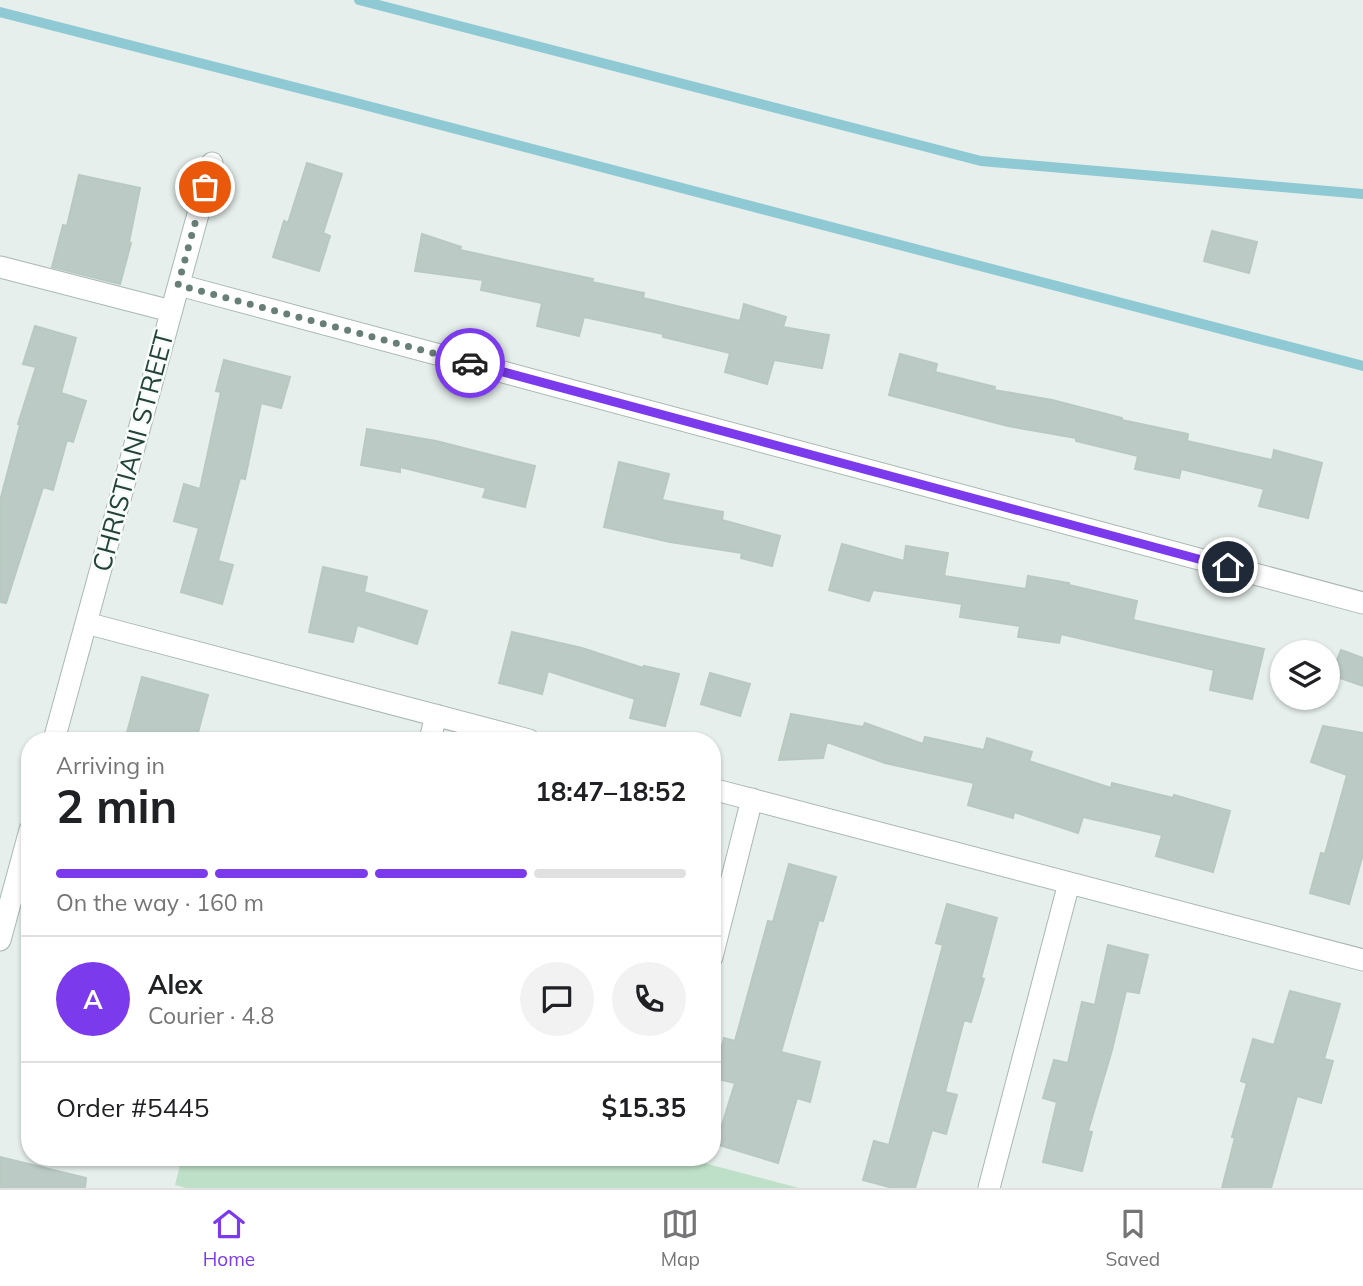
<!DOCTYPE html>
<html lang="en">
<head>
<meta charset="utf-8">
<style>
	:root { --surface:#fff; --page:#f2f2f2; --text:#202124; --muted:#757577; --line:#e0e0e0; --accent:#7c3aed }
	body { margin:0; font-family:Mulish,sans-serif; background:var(--page); color:var(--text); height:100vh; display:flex; flex-direction:column; font-size:26px; white-space:nowrap }
	* { box-sizing:border-box; margin:0 }
	p { font-size:23px; color:var(--muted) }
	.icon { flex:none; width:38px; height:38px; fill:none; stroke:currentColor; stroke-width:2; stroke-linecap:round; stroke-linejoin:round }
	.map { position:relative; flex:1; overflow:hidden }
	.sheet { position:absolute; left:21px; top:732px; width:700px; height:434px; display:flex; flex-direction:column; background:var(--surface); border-radius:28px; box-shadow:0 2px 5px #0004 }
	.sheet>* { flex:none }
	.fabs { position:absolute; left:1270px; top:640px; display:grid; gap:14px }
	.fabs a { display:grid; place-items:center; width:70px; height:70px; border-radius:50%; background:var(--surface); box-shadow:0 2px 5px #0004; font-size:35px }
	.pin { position:absolute; display:grid; place-items:center; width:60px; height:60px; color:#fff; margin:-30px; border:4px solid #fff; border-radius:50%; box-shadow:0 2px 7px #0007 }
	.courier { position:absolute; display:grid; place-items:center; width:70px; height:70px; margin:-35px; border:5px solid #7c3aed; border-radius:50%; background:#fff; color:#222; box-shadow:0 2px 9px #0007 }
	.head em { font-style:normal; font-weight:700 }
	.head div { display:flex; flex-direction:column-reverse }
	.head { display:flex; align-items:center; justify-content:space-between; height:119px; padding:0 35px }
	h1 { font-size:46px; font-weight:700; line-height:52px }
	.bar { display:grid; grid-template-columns:repeat(4,1fr); gap:10px 7px; align-content:center; height:84px; padding:0 35px }
	.bar i { height:9px; border-radius:5px; background:var(--line) }
	.bar .selected { background:var(--accent) }
	.bar p { grid-column:span 4 }
	.line { display:flex; align-items:center; gap:18px; padding:0 35px; border-top:2px solid var(--line) }
	.line div { flex:1 }
	.round { display:grid; place-items:center; flex:none; width:74px; height:74px; border-radius:37px; background:var(--page) }
	.dock { display:flex; justify-content:space-around; align-items:center; height:98px; border-top:2px solid var(--line); background:var(--surface); font-size:19px; color:var(--muted) }
	.dock a { display:grid; justify-items:center; gap:4px }
	.dock .selected { color:var(--accent) }
	.map>svg:first-child { display:block }
	.green { fill:#bfe0c8 }
	.lines { fill:none; stroke-linecap:round; stroke-linejoin:round }
	.stream { stroke:#8ec9d4; stroke-width:10 }
	.building { fill:#bbcac4; stroke:#b8c9c2; stroke-width:2 }
	.pedestrian-casing { stroke:#a8b8b2; stroke-width:23 }
	.minor-casing { stroke:#a8b8b2; stroke-width:23 }
	.pedestrian { stroke:#fff; stroke-width:21 }
	.minor { stroke:#fff; stroke-width:21 }
	.done { stroke:#687f78; stroke-width:7; stroke-dasharray:0 12.6 }
	.route { stroke:#7c3aed; stroke-width:9 }
	.labels { text-anchor:middle; stroke-width:5; stroke-linejoin:round; paint-order:stroke }
	.street-label { font-size:26px; fill:#24423a; stroke:#f7fbf9 }
</style>
</head>
<body>
<div class="map">
<svg width="1363" height="1188" viewBox="0 0 1363 1188">
	<rect width="100%" height="100%" fill="#e6efeb"/>
	<!-- green -->
	<path class="green" d="M182 1157H681L799 1188H186L175 1185Z"/>
	<g class="lines">
		<!-- stream -->
		<path class="stream" d="M359 0 981 161 1363 194
			M0 12 345 100 1363 366"/>
	</g>
	<!-- building -->
	<path class="building" d="M307 163 342 174 323 233 330 236 319 271 273 257 284 221 288 223Z
		M79 175 140 188 129 242 131 243 120 284 52 267 63 225 67 226Z
		M1212 231 1257 242 1249 273 1204 261Z
		M422 234 461 247 460 250 593 279 592 282 644 293 643 298 740 321 744 304 786 317 783 327 829 335 822 368 774 360 767 384 725 372 730 353 663 337V334L584 317 579 336 537 326 542 303 481 290 483 280 415 271Z
		M35 326 76 338 61 393 86 401 73 442 67 440 53 490 43 487 6 603 0 602V501L20 425 18 424 36 367 23 364Z
		M900 354 937 364 935 372 995 387 994 390 1052 400 1122 418V420L1188 434 1187 441 1272 460 1274 450 1322 463 1308 518 1259 506 1264 489 1181 469 1179 478 1135 469 1138 456 1076 441V438L1008 426 889 395Z
		M224 360 290 377 281 408 261 403 245 479 240 478 218 561 233 565 222 604 181 592 199 528 174 521 184 484 200 489 221 392 216 391Z
		M367 429 436 441 535 466 525 507 483 497 486 488 400 467V472L361 465Z
		M619 462 669 474 662 500 723 512 722 520 780 536 772 566 741 558 742 553 670 542 604 527Z
		M842 544 904 561 906 546 948 553 944 576 1026 589 1028 576 1069 583V585L1137 601 1133 620 1264 649 1252 699 1210 690 1214 670 1061 634 1059 643 1018 637 1020 626 960 617 962 604 873 590 869 601 829 590Z
		M323 567 367 577 364 592 427 611 417 644 357 625 353 642 309 632Z
		M512 632 582 648 643 668 644 666 679 674 665 726 630 718 635 699 548 671 542 694 499 683Z
		M1341 650 1363 658V686L1331 675Z
		M710 673 750 684 740 716 701 704Z
		M142 677 208 695 196 740H125Z
		M791 714 863 727 865 723 923 744 925 737 984 750 987 738 1032 752 1029 761 1111 788 1112 783 1173 798 1174 795 1230 811 1213 872 1156 856 1162 835 1083 817 1078 833 1014 812 1013 818 968 805 974 783 885 763 827 742 823 758 779 760Z
		M1323 726 1363 733V854L1349 904 1310 893 1321 853 1325 854 1347 775 1311 762Z
		M789 864 836 877 823 921 819 920 781 1052 820 1062 810 1102 797 1098 778 1163 716 1144 735 1083 714 1078 724 1038 735 1041 768 921 773 922Z
		M947 904 997 918 981 978 984 979 971 1022 964 1020 945 1092 957 1095 946 1134 932 1130 915 1188H893L863 1180 874 1141 889 1145 943 945 936 943Z
		M1108 945 1148 955 1139 993 1126 991 1112 1050 1088 1131 1092 1132 1082 1171 1043 1162 1057 1102 1043 1098 1054 1060 1068 1063 1082 1002 1095 1005Z
		M1290 991 1340 1004 1324 1059 1333 1061 1321 1103 1297 1096 1271 1188H1222L1235 1138 1232 1137 1247 1083 1241 1081 1253 1039 1274 1045Z
		M0 1157 86 1178 85 1188H0Z"/>
	<g class="lines">
		<defs>
			<path id="pedestrian" d="M0 267 171 311"/>
			<path id="minor" d="M179 285 1363 603
				M86 623 529 740
				M54 740 212 163
				M430 740 436 715
				M712 789 1363 960
				M0 940 30 830
				M712 957 752 799
				M989 1188 1069 883"/>
		</defs>
		<!-- pedestrian casing -->
		<use href="#pedestrian" class="pedestrian-casing"/>
		<!-- minor casing -->
		<use href="#minor" class="minor-casing"/>
		<!-- pedestrian -->
		<use href="#pedestrian" class="pedestrian"/>
		<!-- minor -->
		<use href="#minor" class="minor"/>
	</g>
	<g class="lines">
		<!-- done -->
		<path class="done" d="M205 187 178 285 470 363"/>
		<!-- route -->
		<path class="route" d="M470 363 1228 567"/>
	</g>
	<g class="labels">
		<!-- street labels -->
		<g class="street-label">
			<text transform="translate(133 451) rotate(-75)" y="9">CHRISTIANI STREET</text>
		</g>
	</g>
</svg>
<div class="fabs">
<a><svg class="icon" aria-label="layers" viewBox="0 0 24 24"><path d="M12 4l9 5-9 5-9-5zM3 14l9 5 9-5"/></svg></a>
</div>
<div class="pin" style="left:205px;top:187px;background:#ea580c"><svg class="icon" aria-label="bag" viewBox="0 0 24 24"><path d="M5 8h14l-1 12H6zM9 8a3 3 0 0 1 6 0"/></svg></div>
<div class="pin" style="left:1228px;top:567px;background:#1f2937"><svg class="icon" aria-label="home" viewBox="0 0 24 24"><path d="M3 11l9-7 9 7M6 9v11h12V9"/></svg></div>
<div class="courier" style="left:470px;top:363px"><svg class="icon" aria-label="car" viewBox="0 0 24 24"><path d="M5 17H2v-5l4-1 3-4h7l3 4 3 1v5h-3M9 17h6M6 11h13"/><circle cx="7" cy="17" r="2"/><circle cx="17" cy="17" r="2"/></svg></div>
<section class="sheet">
<div class="head"><div><h1>2 min</h1><p>Arriving in</p></div><em>18:47–18:52</em></div>
<div class="bar"><i class="selected"></i><i class="selected"></i><i class="selected"></i><i></i><p>On the way · 160 m</p></div>
<div class="line" style="height:126px"><b class="round" style="background:var(--accent);color:#fff">A</b><div><b>Alex</b><p>Courier · 4.8</p></div><a class="round"><svg class="icon" aria-label="chat" viewBox="0 0 24 24"><path d="M4 5h16v11H9l-5 4z"/></svg></a><a class="round"><svg class="icon" aria-label="phone" viewBox="0 0 24 24"><path d="M5 4h4l2 5-3 2q2 4 5 5l2-3 5 2v4C11 20 4 13 5 4z"/></svg></a></div>
<div class="line" style="height:91px"><div>Order #5445</div><b>$15.35</b></div>
</section>
</div>
<nav class="dock">
<a class="selected"><svg class="icon" aria-label="home" viewBox="0 0 24 24"><path d="M3 11l9-7 9 7M6 9v11h12V9"/></svg>Home</a>
<a><svg class="icon" aria-label="map" viewBox="0 0 24 24"><path d="M3 6l6-2 6 2 6-2v14l-6 2-6-2-6 2zM9 4v14M15 6v14"/></svg>Map</a>
<a><svg class="icon" aria-label="saved" viewBox="0 0 24 24"><path d="M7 4h10v16l-5-4-5 4z"/></svg>Saved</a>
</nav>
</body>
</html>
